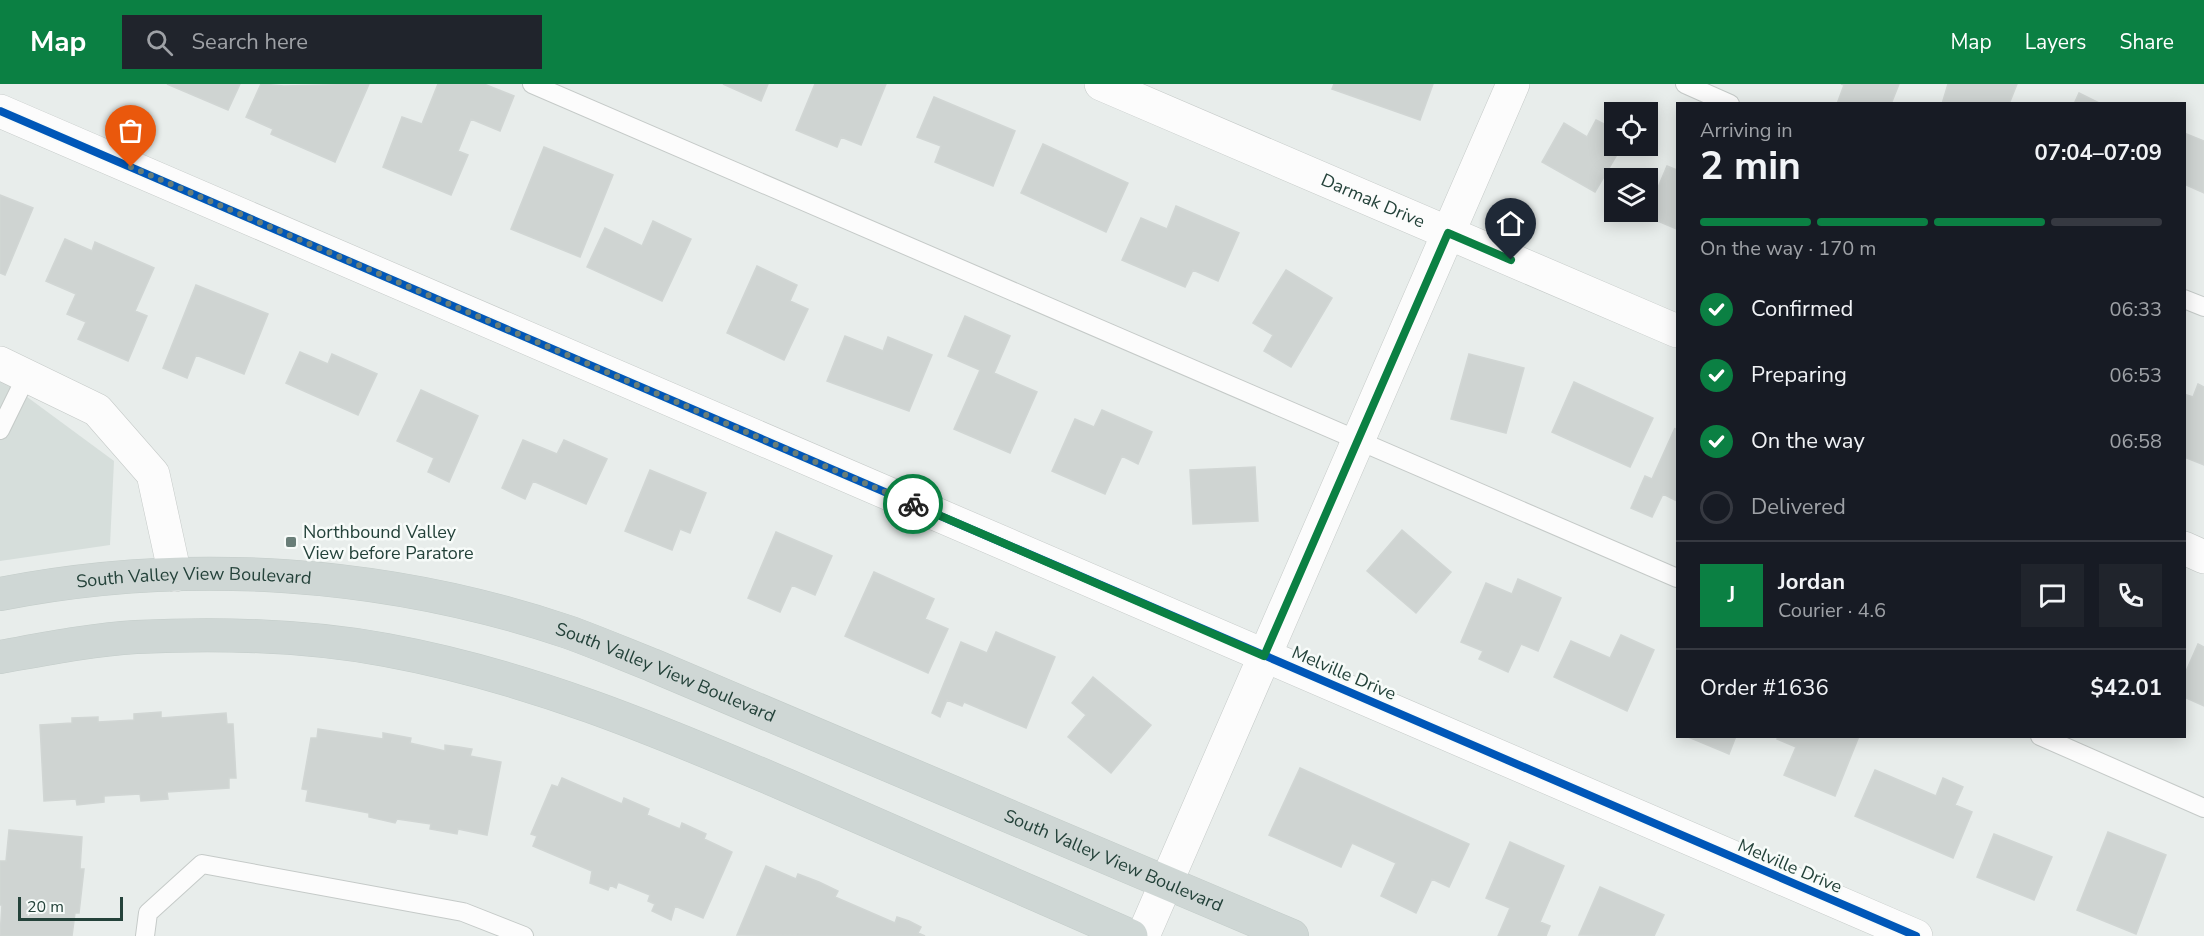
<!DOCTYPE html>
<html lang="en">
<head>
<meta charset="utf-8">
<style>
	:root { --surface:#171b24; --page:#20242c; --text:#f1f3f6; --muted:#9ea1a6; --line:#363941; --accent:#0b8043 }
	body { margin:0; font-family:"Nunito Sans",sans-serif; background:var(--page); color:var(--text); height:100vh; display:flex; flex-direction:column; font-size:22px; white-space:nowrap }
	* { box-sizing:border-box; margin:0 }
	p { font-size:20px; color:var(--muted) }
	.icon { flex:none; width:33px; height:33px; fill:none; stroke:currentColor; stroke-width:2; stroke-linecap:round; stroke-linejoin:round }
	.map { position:relative; flex:1; overflow:hidden }
	.side { position:absolute; left:1676px; top:18px; width:510px; height:636px; display:flex; flex-direction:column; background:var(--surface); border-radius:0px; box-shadow:0 3px 15px #0003 }
	.side>* { flex:none }
	.buttons { position:absolute; left:1604px; top:18px; display:grid; gap:12px }
	.buttons a { display:grid; place-items:center; width:54px; height:54px; border-radius:0px; background:var(--surface); box-shadow:0 3px 15px #0003; font-size:30px }
	.scale { position:absolute; left:18px; bottom:15px; width:105px; box-sizing:border-box; padding-left:6px; border:3px solid #24423a; border-top:0; font-size:16px; line-height:21px; white-space:nowrap; color:#24423a; -webkit-text-stroke:4px #f7fbf9; paint-order:stroke }
	.pin { position:absolute; display:grid; place-items:center; width:51px; height:51px; color:#fff; margin:-62px -26px; border-radius:50% 50% 50% 0; rotate:-45deg; box-shadow:0 0 6px #0007 }
	.pin .icon { rotate:45deg }
	.courier { position:absolute; display:grid; place-items:center; width:60px; height:60px; margin:-30px; border:4px solid #0b8043; border-radius:50%; background:#fff; color:#222; box-shadow:0 2px 8px #0007 }
	.overview em { font-style:normal; font-weight:700 }
	.overview div { display:flex; flex-direction:column-reverse }
	.overview { display:flex; align-items:center; justify-content:space-between; height:102px; padding:0 24px }
	h1 { font-size:39px; font-weight:700; line-height:45px }
	.bar { display:grid; grid-template-columns:repeat(4,1fr); gap:9px 6px; align-content:center; height:72px; padding:0 24px }
	.bar i { height:8px; border-radius:4px; background:var(--line) }
	.bar .active { background:var(--accent) }
	.bar p { grid-column:span 4 }
	.line { display:flex; align-items:center; gap:15px; padding:0 24px; border-top:2px solid var(--line) }
	.line div { flex:1 }
	.round { display:grid; place-items:center; flex:none; width:63px; height:63px; border-radius:0px; background:var(--page) }
	ol { padding:0 24px; list-style:none }
	li { display:flex; align-items:center; gap:18px; height:66px }
	li p { margin-inline-start:auto }
	li .icon { padding:6px; border-radius:50%; background:var(--accent); color:#fff; stroke-width:4 }
	li:last-child { color:var(--muted) }
	li i { width:33px; height:33px; border:3px solid var(--line); border-radius:50% }
	header { display:flex; align-items:center; gap:36px; box-sizing:border-box; height:84px; padding:0 30px; background:var(--accent); color:#fff }
	header strong { font-size:28px }
	nav { display:flex; gap:33px; margin-inline-start:auto; font-size:21px }
	.search { width:420px; height:54px; background:var(--page); display:flex; align-items:center; gap:15px; box-sizing:border-box; padding:0 21px; border-radius:0px; color:var(--muted); font-size:22px }
	.map>svg:first-child { display:block }
	.built { fill:#d6dedb }
	.building { fill:#cfd4d2; stroke:#d1d6d4; stroke-width:1.5 }
	.lines { fill:none; stroke-linecap:round; stroke-linejoin:round }
	.lane-casing { stroke:#c5cac8; stroke-width:20 }
	.street-casing { stroke:#c5cac8; stroke-width:34 }
	.primary-casing { stroke:#c3ccc9; stroke-width:34 }
	.lane { stroke:#fcfcfc; stroke-width:18 }
	.street { stroke:#fcfcfc; stroke-width:33 }
	.primary { stroke:#cfd7d5; stroke-width:33 }
	.cycleway-casing { stroke:#f7fbf9; stroke-width:11 }
	.cycleway { stroke:#0057b8; stroke-width:8 }
	.done { stroke:#697e78; stroke-width:6; stroke-dasharray:0 10.8 }
	.route { stroke:#0b8043; stroke-width:8 }
	.poi-dot { fill:#697e78; stroke:#f7fbf9; stroke-width:2 }
	.labels { text-anchor:middle; stroke-width:5; stroke-linejoin:round; paint-order:stroke }
	.street-label { font-size:18px; fill:#24423a; stroke:#f7fbf9 }
	.poi-label { font-size:18px; fill:#24423a; stroke:#f7fbf9; text-anchor:start }
</style>
</head>
<body>
<header>
<strong>Map</strong>
<div class="search"><svg class="icon" aria-label="search" viewBox="0 0 24 24"><circle cx="10" cy="10" r="6"/><path d="M15 15l6 6"/></svg>Search here</div>
<nav><a>Map</a><a>Layers</a><a>Share</a></nav>
</header>
<div class="map">
<svg width="2204" height="852" viewBox="0 0 2204 852">
	<rect width="100%" height="100%" fill="#e8edeb"/>
	<!-- built -->
	<path class="built" d="M0 293 114 377 110 461 0 477Z"/>
	<!-- building -->
	<path class="building" d="M167 0H240L228 26Z
		M261 0 284 2 369 0 335 78 271 50 273 45 246 33Z
		M438 0H484L514 12 500 47 471 35 458 67 468 71 451 111 383 83 402 33 422 40Z
		M723 0H768L761 17Z
		M815 0H886L861 61 841 53 837 63 796 46Z
		M1334 0H1433L1420 36 1332 5Z
		M1841 0H1899L1891 20H1837L1844 1Z
		M1948 0H2017L2009 20H1942Z
		M2079 9 2101 20H2074Z
		M934 13 1015 47 993 102 935 78 941 62 917 53Z
		M1596 36 1614 45V62H1622L1595 108 1542 78 1564 39 1587 53Z
		M2184 49 2204 57V109L2184 100Z
		M1043 60 1128 99 1106 148 1021 109Z
		M544 63 613 91 580 173 511 145Z
		M1667 82 1677 86V145L1646 132Z
		M0 111 33 124 5 191 0 189Z
		M1176 122 1239 149 1218 197 1193 186 1185 203 1122 176 1141 134 1167 145Z
		M653 137 691 155 662 217 587 183 605 144 642 162Z
		M65 155 92 167 95 158 154 184 135 227 147 232 128 277 78 255 86 238 67 230 76 210 46 197Z
		M757 182 797 201 790 217 808 225 784 276 727 249Z
		M1286 186 1332 214 1291 283 1264 267 1273 251 1253 239Z
		M196 201 268 230 244 290 196 271 187 294 163 284Z
		M965 232 1010 252 994 289 1037 308 1010 369 954 345 980 286 948 272Z
		M845 252 883 267 888 253 932 271 909 327 827 297Z
		M300 268 328 280 332 270 377 290 358 331 286 299Z
		M1469 270 1524 284 1506 349 1451 335Z
		M1574 298 1653 334 1630 383 1552 348Z
		M2198 300 2204 303V381L2184 373V310L2193 313Z
		M421 306 478 332 449 398 428 388 434 374 397 357Z
		M1102 326 1152 348 1138 380 1122 372 1105 410 1052 387 1075 335 1094 343Z
		M1675 344 1677 417 1663 410 1652 433 1631 424 1645 392 1652 395Z
		M523 356 557 370 564 356 607 375 586 420 533 397 525 415 502 404Z
		M1255 383 1258 437 1193 440 1190 386Z
		M650 386 706 409 690 449 680 445 672 466 625 447Z
		M1402 446 1451 488 1416 529 1367 487Z
		M776 448 832 472 815 511 792 501 780 528 748 514Z
		M874 488 934 515 925 535 948 545 928 589 845 552Z
		M1518 495 1561 514 1538 567 1521 560 1508 588 1479 575 1483 567 1461 558 1486 499 1512 510Z
		M996 548 1055 573 1026 644 964 618 962 622 947 616 940 633 932 629 961 558 987 569Z
		M1621 551 1654 566 1627 627 1554 593 1571 557 1610 574Z
		M2198 560 2204 563V622L2184 613V592Z
		M1093 593 1151 641 1111 689 1068 653 1086 631 1072 619Z
		M161 628V634L226 629 227 640H233L236 694H229V704L167 708 168 715 141 717 140 710 104 712V718L77 721 76 715 44 717 40 641 72 639V634L98 633V638L134 636V630Z
		M318 645 383 655V649L411 654 410 659 445 667V661L459 663 472 665 470 672 501 678 487 751 458 745 457 750 430 745 431 740 397 735 395 739 369 733V729L306 717 308 706 302 705 311 654H317Z
		M1686 652H1736L1729 670Z
		M1778 652H1859L1835 712 1784 691 1796 663 1777 655Z
		M1300 684 1469 760 1449 803 1432 795 1416 829 1381 812 1396 779 1352 759 1341 783 1269 751Z
		M1875 686 1936 712 1943 694 1963 703 1955 721 1972 728 1953 774 1855 732Z
		M562 694 622 720 624 714 649 725 647 731 680 745 682 739 706 750 704 755 732 768 703 834 675 822 671 836 652 827 655 820 648 817 650 811 618 798 616 804 610 801 608 806 590 799 592 787 533 762 537 752 531 750 552 701 558 703Z
		M9 746 82 753 80 785H84L79 829H75L72 852H0L2 821H0V777H6Z
		M2108 748 2166 771 2136 850 2077 826Z
		M1994 750 2052 773 2034 816 1977 793Z
		M1510 758 1564 782 1540 838 1550 842 1546 852H1498L1510 824 1486 814Z
		M766 782 796 795 798 790 819 798 838 807 835 813 895 839 897 833 909 837 921 843 918 849 925 852 737 851Z
		M1600 803 1664 831 1654 852 1579 851Z"/>
	<g class="lines">
		<defs>
			<path id="lane" d="M532 0 1677 494
				M1685 0 1730 20
				M2184 215 2204 223
				M0 346 27 291
				M2040 652 2204 724
				M145 852 148 829 202 780 463 828 524 852"/>
			<g id="street">
				<path id="s1" d="M1101 0 1677 247"/>
				<path d="M0 27 1916 852"/>
				<path d="M0 279 97 326 153 390 175 491"/>
				<path d="M2184 464 2204 473"/>
				<path d="M1143 852 1513 0"/>
			</g>
			<g id="primary">
				<path id="s2" d="M0 510C187 473 387 487 568 548 596 558 624 570 652 581L1292 852"/>
				<path d="M0 573C45 565 90 556 136 553 218 549 305 551 386 566 528 592 655 645 786 701 902 751 1016 802 1131 852"/>
			</g>
		</defs>
		<!-- lane casing -->
		<use href="#lane" class="lane-casing"/>
		<!-- street casing -->
		<use href="#street" class="street-casing"/>
		<!-- primary casing -->
		<use href="#primary" class="primary-casing"/>
		<!-- lane -->
		<use href="#lane" class="lane"/>
		<!-- street -->
		<use href="#street" class="street"/>
		<!-- primary -->
		<use href="#primary" class="primary"/>
		<defs>
			<path id="cycleway" d="M0 27 1916 852"/>
		</defs>
		<!-- cycleway casing -->
		<use href="#cycleway" class="cycleway-casing"/>
		<!-- cycleway -->
		<use href="#cycleway" class="cycleway"/>
	</g>
	<g class="lines">
		<!-- done -->
		<path class="done" d="M131 83 913 420"/>
		<!-- route -->
		<path class="route" d="M913 420 1264 572 1448 149 1511 176"/>
	</g>
	<!-- markers -->
	<rect class="poi-dot" x="285" y="452" width="12" height="12" rx="3"/>
	<g class="labels">
		<!-- street labels -->
		<g class="street-label">
			<text dy="6" stroke="none"><textPath href="#s1" startOffset="296">Darmak Drive</textPath></text>
			<text dy="6" stroke="none"><textPath href="#s2" startOffset="195">South Valley View Boulevard</textPath></text>
			<text dy="6" stroke="none"><textPath href="#s2" startOffset="681">South Valley View Boulevard</textPath></text>
			<text transform="translate(1344 589) rotate(23)" y="6">Melville Drive</text>
			<text dy="6" stroke="none"><textPath href="#s2" startOffset="1167">South Valley View Boulevard</textPath></text>
			<text transform="translate(1790 782) rotate(23)" y="6">Melville Drive</text>
		</g>
		<!-- poi labels -->
		<g class="poi-label">
			<text x="303" y="454">Northbound Valley<tspan x="303" dy="21">View before Paratore</tspan></text>
		</g>
	</g>
</svg>
<div class="buttons">
<a><svg class="icon" aria-label="locate" viewBox="0 0 24 24"><circle cx="12" cy="12" r="6"/><path d="M12 2v4M12 18v4M2 12h4M18 12h4"/></svg></a>
<a><svg class="icon" aria-label="layers" viewBox="0 0 24 24"><path d="M12 4l9 5-9 5-9-5zM3 14l9 5 9-5"/></svg></a>
</div>
<div class="scale">20 m</div>
<div class="pin" style="left:131px;top:83px;background:#ea580c"><svg class="icon" aria-label="bag" viewBox="0 0 24 24"><path d="M5 8h14l-1 12H6zM9 8a3 3 0 0 1 6 0"/></svg></div>
<div class="pin" style="left:1511px;top:176px;background:#1f2937"><svg class="icon" aria-label="home" viewBox="0 0 24 24"><path d="M3 11l9-7 9 7M6 9v11h12V9"/></svg></div>
<div class="courier" style="left:913px;top:420px"><svg class="icon" aria-label="bike" viewBox="0 0 24 24"><circle cx="6" cy="16" r="4"/><circle cx="18" cy="16" r="4"/><path d="M6 16l4-8h5l3 8M10 8l3 8H6M13 5h3"/></svg></div>
<section class="side">
<div class="overview"><div><h1>2 min</h1><p>Arriving in</p></div><em>07:04–07:09</em></div>
<div class="bar"><i class="active"></i><i class="active"></i><i class="active"></i><i></i><p>On the way · 170 m</p></div>
<ol>
<li><svg class="icon" aria-label="check" viewBox="0 0 24 24"><path d="M5 12l5 5 9-10"/></svg>Confirmed<p>06:33</p></li>
<li><svg class="icon" aria-label="check" viewBox="0 0 24 24"><path d="M5 12l5 5 9-10"/></svg>Preparing<p>06:53</p></li>
<li><svg class="icon" aria-label="check" viewBox="0 0 24 24"><path d="M5 12l5 5 9-10"/></svg>On the way<p>06:58</p></li>
<li><i></i>Delivered</li>
</ol>
<div class="line" style="height:108px"><b class="round" style="background:var(--accent);color:#fff">J</b><div><b>Jordan</b><p>Courier · 4.6</p></div><a class="round"><svg class="icon" aria-label="chat" viewBox="0 0 24 24"><path d="M4 5h16v11H9l-5 4z"/></svg></a><a class="round"><svg class="icon" aria-label="phone" viewBox="0 0 24 24"><path d="M5 4h4l2 5-3 2q2 4 5 5l2-3 5 2v4C11 20 4 13 5 4z"/></svg></a></div>
<div class="line" style="height:78px"><div>Order #1636</div><b>$42.01</b></div>
</section>
</div>
</body>
</html>
